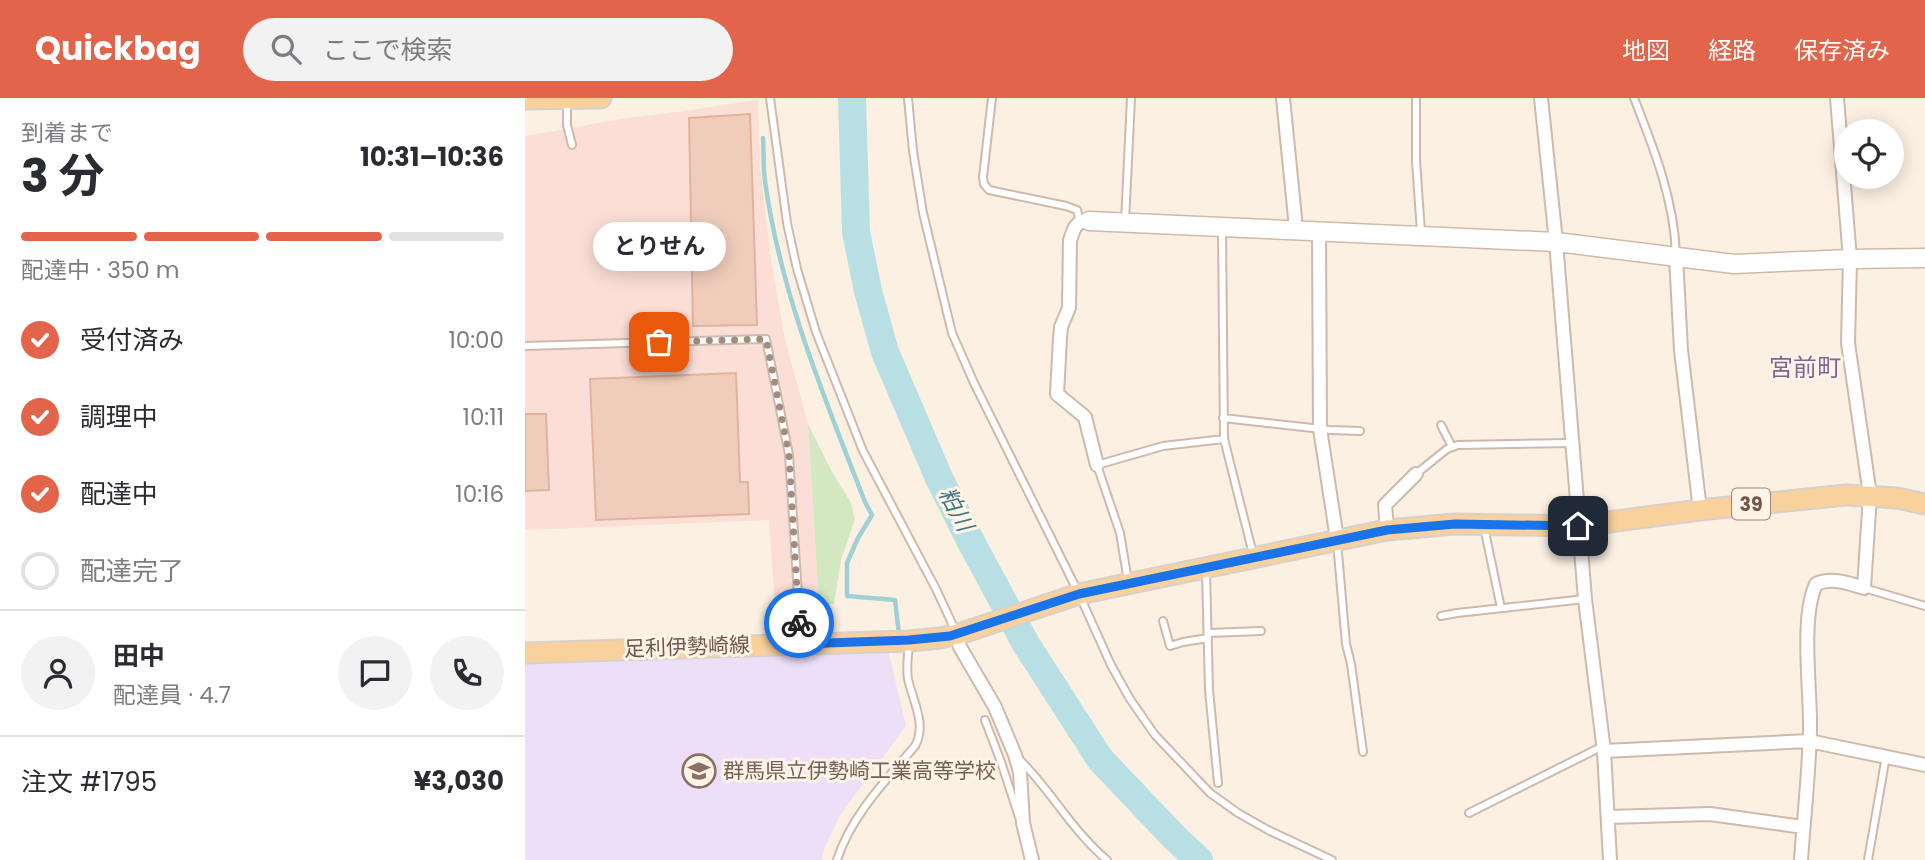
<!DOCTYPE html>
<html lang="ja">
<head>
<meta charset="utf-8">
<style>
	:root { --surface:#fff; --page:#f2f2f3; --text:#2b2b33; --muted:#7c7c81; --line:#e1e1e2; --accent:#e2644a }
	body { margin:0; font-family:Poppins,"Noto Sans JP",sans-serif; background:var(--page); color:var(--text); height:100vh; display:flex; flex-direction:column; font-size:26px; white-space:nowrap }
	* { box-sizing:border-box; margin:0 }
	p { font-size:23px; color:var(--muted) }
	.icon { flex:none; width:38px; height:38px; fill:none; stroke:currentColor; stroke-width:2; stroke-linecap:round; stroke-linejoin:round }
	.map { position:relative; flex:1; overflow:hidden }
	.drawer { display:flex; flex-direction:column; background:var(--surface); width:525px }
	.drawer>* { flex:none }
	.fabs { position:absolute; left:1309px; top:21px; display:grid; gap:14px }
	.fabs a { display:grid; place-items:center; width:70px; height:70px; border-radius:50%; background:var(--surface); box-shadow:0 4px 18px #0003; font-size:35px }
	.pin { position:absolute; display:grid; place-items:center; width:60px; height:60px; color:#fff; margin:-30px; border-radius:14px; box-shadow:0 4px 10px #0006 }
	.courier { position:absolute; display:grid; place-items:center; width:70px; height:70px; margin:-35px; border:5px solid #1a73e8; border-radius:50%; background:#fff; color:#222; box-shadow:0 2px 9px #0007 }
	.bubble { position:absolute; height:49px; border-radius:24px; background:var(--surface); box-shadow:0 4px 18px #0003; font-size:23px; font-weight:700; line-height:49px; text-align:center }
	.summary em { font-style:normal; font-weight:700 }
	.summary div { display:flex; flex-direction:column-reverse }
	.summary { display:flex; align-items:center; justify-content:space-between; height:119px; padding:0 21px }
	h1 { font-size:46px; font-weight:700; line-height:52px }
	.bar { display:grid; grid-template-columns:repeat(4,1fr); gap:10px 7px; align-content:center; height:84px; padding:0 21px }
	.bar i { height:9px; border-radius:5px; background:var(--line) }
	.bar .active { background:var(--accent) }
	.bar p { grid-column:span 4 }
	.line { display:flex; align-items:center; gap:18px; padding:0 21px; border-top:2px solid var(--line) }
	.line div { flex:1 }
	.round { display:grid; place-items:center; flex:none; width:74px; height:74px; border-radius:37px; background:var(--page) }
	ol { padding:0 21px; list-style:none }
	li { display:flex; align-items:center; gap:21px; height:77px }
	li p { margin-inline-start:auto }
	li .icon { padding:7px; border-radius:50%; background:var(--accent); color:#fff; stroke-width:4 }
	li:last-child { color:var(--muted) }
	li i { width:38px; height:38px; border:4px solid var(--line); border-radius:50% }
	header { display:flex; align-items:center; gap:42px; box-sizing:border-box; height:98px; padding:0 35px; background:var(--accent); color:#fff }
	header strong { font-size:33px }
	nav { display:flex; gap:38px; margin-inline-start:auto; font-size:24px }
	.search { width:490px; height:63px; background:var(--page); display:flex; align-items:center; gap:18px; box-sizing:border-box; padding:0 24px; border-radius:38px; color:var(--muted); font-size:26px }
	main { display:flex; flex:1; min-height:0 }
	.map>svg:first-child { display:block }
	.commercial { fill:#fbdfd6 }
	.education { fill:#eddff7 }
	.green { fill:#d3e8c1 }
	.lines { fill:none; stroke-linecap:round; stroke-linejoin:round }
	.stream { stroke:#9ed0d5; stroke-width:4.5 }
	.river { stroke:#b8e0e4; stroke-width:28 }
	.building { fill:#f0cdbb; stroke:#e2b39c; stroke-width:2 }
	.lane-casing { stroke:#cebaac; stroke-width:10 }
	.street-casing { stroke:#cebaac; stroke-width:16 }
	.secondary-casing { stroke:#d1b9aa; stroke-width:21 }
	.primary-casing { stroke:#d8d0cc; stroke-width:23 }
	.lane { stroke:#fff; stroke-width:6 }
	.street { stroke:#fff; stroke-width:12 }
	.secondary { stroke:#fff; stroke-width:18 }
	.primary { stroke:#f8d19c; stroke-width:19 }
	.done { stroke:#a28c7f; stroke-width:7; stroke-dasharray:0 12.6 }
	.route { stroke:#1a73e8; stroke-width:9 }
	.labels { text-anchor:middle; stroke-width:6; stroke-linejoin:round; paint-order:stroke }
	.shield { fill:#fef4e8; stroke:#9c8579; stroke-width:2 }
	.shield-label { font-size:19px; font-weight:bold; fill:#72564a }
	.street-label { font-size:21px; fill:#72564a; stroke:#fef4e8 }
	.education-label { font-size:21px; fill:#785e54; stroke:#fef4e8; text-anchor:start }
	.water-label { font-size:23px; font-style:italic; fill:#41777f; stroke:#fef4e8 }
	.quarter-label { font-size:24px; fill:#836595; stroke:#fef4e8 }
</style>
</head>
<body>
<header>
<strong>Quickbag</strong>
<div class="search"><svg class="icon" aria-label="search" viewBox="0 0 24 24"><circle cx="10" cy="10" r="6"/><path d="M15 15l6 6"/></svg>ここで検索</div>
<nav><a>地図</a><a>経路</a><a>保存済み</a></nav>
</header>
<main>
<section class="drawer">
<div class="summary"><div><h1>3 分</h1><p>到着まで</p></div><em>10:31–10:36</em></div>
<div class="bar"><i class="active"></i><i class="active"></i><i class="active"></i><i></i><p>配達中 · 350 m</p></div>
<ol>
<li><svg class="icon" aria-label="check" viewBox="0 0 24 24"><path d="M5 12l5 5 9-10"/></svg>受付済み<p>10:00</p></li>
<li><svg class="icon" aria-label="check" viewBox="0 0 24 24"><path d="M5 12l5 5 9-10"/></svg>調理中<p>10:11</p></li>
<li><svg class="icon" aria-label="check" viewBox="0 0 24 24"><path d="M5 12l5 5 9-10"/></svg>配達中<p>10:16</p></li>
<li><i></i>配達完了</li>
</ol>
<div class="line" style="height:126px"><a class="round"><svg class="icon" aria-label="person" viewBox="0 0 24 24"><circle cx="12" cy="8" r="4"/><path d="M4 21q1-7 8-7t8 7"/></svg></a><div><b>田中</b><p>配達員 · 4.7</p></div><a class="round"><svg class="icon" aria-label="chat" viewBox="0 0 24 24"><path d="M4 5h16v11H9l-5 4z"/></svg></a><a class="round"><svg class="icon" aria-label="phone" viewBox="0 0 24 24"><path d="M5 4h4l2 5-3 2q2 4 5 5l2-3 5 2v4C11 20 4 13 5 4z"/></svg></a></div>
<div class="line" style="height:91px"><div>注文 #1795</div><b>¥3,030</b></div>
</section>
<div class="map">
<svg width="1400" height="762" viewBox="0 0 1400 762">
	<rect width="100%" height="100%" fill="#fbf0e2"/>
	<!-- commercial -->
	<path class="commercial" d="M233 2 235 66 245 156 260 242 283 326 296 536 252 538 244 422 0 432V38L102 20 159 13Z"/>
	<!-- education -->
	<path class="education" d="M363 552 381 628 315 717 299 751 297 762H0V565Z"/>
	<!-- green -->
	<path class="green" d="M283 326 307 374 326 405 330 421 316 462 309 506H294Z"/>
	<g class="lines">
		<!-- stream -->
		<path class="stream" d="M238 40C239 54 238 69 240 83 255 194 300 301 340 404L347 417 333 440 322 465V498L370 502 374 536"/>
		<!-- river -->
		<path class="river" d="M327 0 331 134 343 193 360 254 414 380 445 442 501 546 575 661 650 740 674 762"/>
	</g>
	<!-- building -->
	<path class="building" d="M225 16 232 227 168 228 164 20Z
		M211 275 215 384H223L224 416 71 422 65 281Z
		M0 316H21L24 392 0 393Z"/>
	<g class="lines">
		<defs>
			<path id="lane" d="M245 0 262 125 272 171 291 234 338 353 411 491 431 534
				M383 0 388 53 398 115 427 235 449 285 554 496 586 567 605 601 630 637 685 695 713 715 743 732 807 762
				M467 0 458 79 459 86 464 92 541 108 552 112 555 124
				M891 0V63L896 134
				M1109 0C1129 51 1149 101 1151 156
				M42 3V27L47 47
				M600 124 606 0
				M697 131 699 341 728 456
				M0 248 241 241 264 357 276 544
				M698 320 805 332 835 333
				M916 327 927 349
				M891 376 922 351 933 347 1047 345
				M959 429 976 510
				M812 444 821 546 826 566 838 654
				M681 474 684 592 693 685
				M603 483 595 435 572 367 638 348 699 341
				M1339 490 1400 508
				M916 518 932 515 1060 501
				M638 523 645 548 658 544 683 540
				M683 535 736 533
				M460 622 476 664 494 719
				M494 661C526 692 547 733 582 762
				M944 715 1078 648
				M312 762C326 718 361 682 390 648 402 626 388 604 383 581 381 570 383 557 384 546
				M1343 762 1361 658"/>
			<path id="street" d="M758 0 770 120V133
				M1016 0 1031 144 1060 501 1079 653 1085 762
				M564 123 555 124 550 129 545 142 544 210 536 229 535 240 532 296 560 319 572 367
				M794 134 795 331 812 441
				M1151 159 1156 252 1175 412
				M862 432 860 407 891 376
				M431 536 435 549 470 609 490 657 495 674 498 725 507 762
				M1079 653 1284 643 1400 667
				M1084 719 1185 716 1278 729
				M1276 762C1279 719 1284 675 1285 632 1286 592 1275 521 1291 486 1306 479 1324 485 1339 490L1345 397 1323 245 1325 161 1312 0"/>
			<path id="secondary" d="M564 123 1031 144 1209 166 1325 161 1400 160"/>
			<path id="primary" d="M0 1 76 0
				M0 555 384 543 415 540 437 535 554 496 862 432 930 426 1053 428 1175 412 1321 397 1372 400 1400 406"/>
		</defs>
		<!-- lane casing -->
		<use href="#lane" class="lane-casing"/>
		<!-- street casing -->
		<use href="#street" class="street-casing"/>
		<!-- secondary casing -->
		<use href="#secondary" class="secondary-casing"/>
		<!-- primary casing -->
		<use href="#primary" class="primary-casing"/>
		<!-- lane -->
		<use href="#lane" class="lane"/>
		<!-- street -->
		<use href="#street" class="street"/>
		<!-- secondary -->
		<use href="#secondary" class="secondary"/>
		<!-- primary -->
		<use href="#primary" class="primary"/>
	</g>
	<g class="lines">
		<!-- done -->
		<path class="done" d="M134 244 241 241 264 357 274 525"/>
		<!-- route -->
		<path class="route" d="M274 525 276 546 384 542 425 538 554 496 862 432 930 426 1053 428"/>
	</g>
	<!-- icons -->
	<defs>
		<symbol id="school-ring" viewBox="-11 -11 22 22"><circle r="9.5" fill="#fef4e8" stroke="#8d6e63" stroke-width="1.5"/><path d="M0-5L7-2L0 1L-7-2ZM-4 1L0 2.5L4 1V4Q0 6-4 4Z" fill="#8d6e63"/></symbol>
	</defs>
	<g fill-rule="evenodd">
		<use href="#school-ring" x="155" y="654" width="38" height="38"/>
	</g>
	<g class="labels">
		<!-- shield labels -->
		<rect class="shield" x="1207" y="390.5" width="38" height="31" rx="5"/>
		<g class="shield-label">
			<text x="1226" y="413">39</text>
		</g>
		<!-- street labels -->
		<g class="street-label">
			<text transform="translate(162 549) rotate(-2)" y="7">足利伊勢崎線</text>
		</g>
		<!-- education labels -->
		<g class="education-label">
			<text x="198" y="680">群馬県立伊勢崎工業高等学校</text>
		</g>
		<!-- water labels -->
		<g class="water-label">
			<text transform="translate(431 411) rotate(62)" y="8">粕川</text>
		</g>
		<!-- quarter labels -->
		<g class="quarter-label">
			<text x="1280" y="278">宮前町</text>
		</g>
	</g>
</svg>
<div class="fabs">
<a><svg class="icon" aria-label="locate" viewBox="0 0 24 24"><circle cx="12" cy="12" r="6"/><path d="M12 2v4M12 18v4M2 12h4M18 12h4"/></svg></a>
</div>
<div class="pin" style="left:134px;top:244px;background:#ea580c"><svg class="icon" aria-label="bag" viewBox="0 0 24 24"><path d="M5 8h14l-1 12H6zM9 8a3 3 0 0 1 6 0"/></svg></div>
<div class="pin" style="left:1053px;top:428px;background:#1f2937"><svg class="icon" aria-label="home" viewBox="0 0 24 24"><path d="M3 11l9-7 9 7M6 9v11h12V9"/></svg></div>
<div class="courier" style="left:274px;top:525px"><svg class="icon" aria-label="bike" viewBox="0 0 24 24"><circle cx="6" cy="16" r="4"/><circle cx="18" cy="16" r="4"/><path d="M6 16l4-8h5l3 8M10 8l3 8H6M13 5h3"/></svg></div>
<div class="bubble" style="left:68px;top:124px;width:133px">とりせん</div>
</div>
</main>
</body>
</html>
